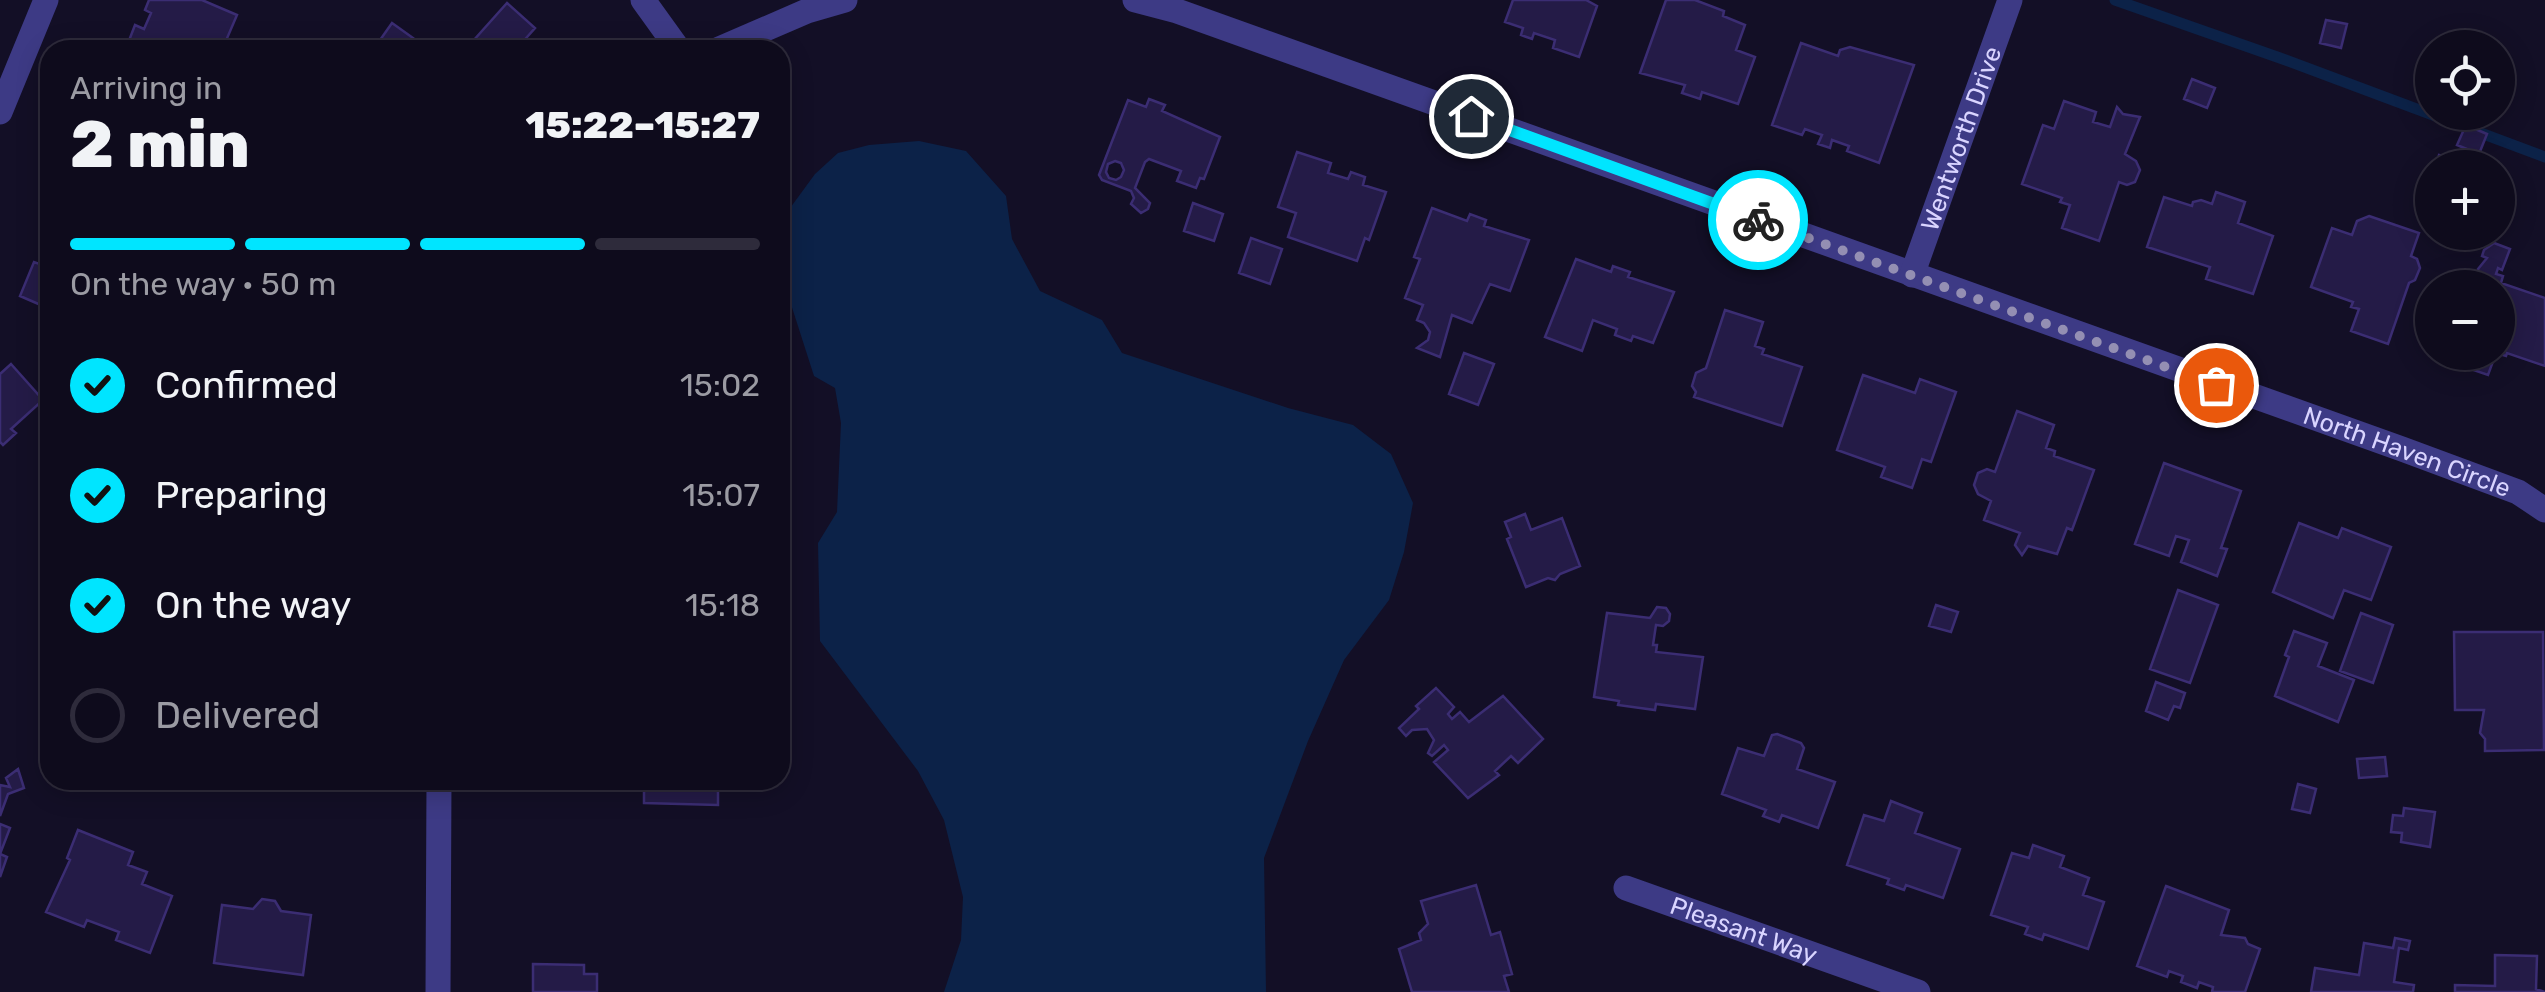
<!DOCTYPE html>
<html lang="en">
<head>
<meta charset="utf-8">
<style>
	:root { --surface:#0e0b1c; --page:#171425; --text:#f1f3f6; --muted:#9b9ba3; --line:#2e2b3b; --accent:#00e5ff }
	body { margin:0; font-family:Rubik,sans-serif; background:var(--page); color:var(--text); height:100vh; display:flex; flex-direction:column; font-size:38px; white-space:nowrap }
	* { box-sizing:border-box; margin:0 }
	p { font-size:32px; color:var(--muted) }
	.icon { flex:none; width:55px; height:55px; fill:none; stroke:currentColor; stroke-width:2; stroke-linecap:round; stroke-linejoin:round }
	.map { position:relative; flex:1; overflow:hidden }
	.details { position:absolute; left:40px; top:40px; width:750px; height:750px; display:flex; flex-direction:column; background:var(--surface); border-radius:30px; box-shadow:0 5px 25px #0003,0 0 0 2px var(--line) }
	.details>* { flex:none }
	.tools { position:absolute; left:2415px; top:30px; display:grid; gap:20px }
	.tools a { display:grid; place-items:center; width:100px; height:100px; border-radius:50%; background:var(--surface); box-shadow:0 5px 25px #0003,0 0 0 2px var(--line); font-size:50px }
	.pin { position:absolute; display:grid; place-items:center; width:85px; height:85px; color:#fff; margin:-42px; border:5px solid #fff; border-radius:50%; box-shadow:0 2px 10px #0007 }
	.courier { position:absolute; display:grid; place-items:center; width:100px; height:100px; margin:-50px; border:8px solid #00e5ff; border-radius:50%; background:#fff; color:#222; box-shadow:0 2px 12px #0007 }
	.headline em { font-style:normal; font-weight:800 }
	.headline div { display:flex; flex-direction:column-reverse }
	.headline { display:flex; align-items:center; justify-content:space-between; height:170px; padding:0 30px }
	h1 { font-size:65px; font-weight:800; line-height:75px }
	.bar { display:grid; grid-template-columns:repeat(4,1fr); gap:15px 10px; align-content:center; height:120px; padding:0 30px }
	.bar i { height:12px; border-radius:8px; background:var(--line) }
	.bar .active { background:var(--accent) }
	.bar p { grid-column:span 4 }
	ol { padding:0 30px; list-style:none }
	li { display:flex; align-items:center; gap:30px; height:110px }
	li p { margin-inline-start:auto }
	li .icon { padding:10px; border-radius:50%; background:var(--accent); color:#111; stroke-width:4 }
	li:last-child { color:var(--muted) }
	li i { width:55px; height:55px; border:5px solid var(--line); border-radius:50% }
	.map>svg:first-child { display:block }
	.water { fill:#0c2248 }
	.lines { fill:none; stroke-linecap:round; stroke-linejoin:round }
	.stream { stroke:#0c2248; stroke-width:11 }
	.building { fill:#241b47; stroke:#3b2d73; stroke-width:2.5; fill-rule:evenodd }
	.minor { stroke:#3d3a85; stroke-width:25 }
	.done { stroke:#948fb3; stroke-width:10; stroke-dasharray:0 18 }
	.route { stroke:#00e5ff; stroke-width:12 }
	.labels { text-anchor:middle; stroke-width:9; stroke-linejoin:round; paint-order:stroke }
	.street-label { font-size:25px; fill:#d9d4ff; stroke:#130f26 }
</style>
</head>
<body>
<div class="map">
<svg width="2545" height="992" viewBox="0 0 2545 992">
	<rect width="100%" height="100%" fill="#130f26"/>
	<!-- water -->
	<path class="water" d="M919 141 966 151 1006 196 1012 239 1040 291 1102 320 1122 353 1288 408 1353 425 1391 454 1413 503 1404 552 1389 600 1344 660 1308 741 1264 858 1266 992H944L961 940 963 897 944 820 918 771 820 641 818 543 837 512 841 423 835 388 814 376 780 270V229L785 215 815 174 838 153 869 145Z"/>
	<g class="lines">
		<!-- stream -->
		<path class="stream" d="M2115 0 2280 58 2545 157"/>
	</g>
	<!-- building -->
	<path class="building" d="M149 0H202L237 15 222 50H134L138 41 130 38 135 25 144 29 151 13 145 10Z
		M1513 0H1586L1597 6 1579 57 1553 48 1555 40 1534 33 1532 39 1521 35 1523 28 1505 22Z
		M1666 0H1695L1724 11 1723 16 1745 25 1736 50 1755 57 1738 104 1702 92 1700 99 1682 93 1685 85 1640 73Z
		M507 3 535 28 520 45 524 50H465Z
		M2326 20 2347 24 2341 48 2320 43Z
		M392 23 413 38 404 50H373Z
		M1801 43 1838 56 1840 50 1850 47 1914 65 1879 163 1847 151 1849 146 1832 140 1830 148 1818 144 1822 135 1805 129 1802 135 1772 125Z
		M2192 79 2215 88 2207 108 2184 99Z
		M1149 99 1165 105 1162 111 1220 137 1204 179 1200 178 1196 188 1177 181 1181 171 1149 159 1145 162 1135 188 1150 203 1148 209 1141 213 1131 204 1134 198 1131 191 1102 180 1099 175 1128 100 1146 107ZM1115 161 1121 163 1124 170 1121 177 1116 180 1109 178 1106 172 1108 164Z
		M2064 101 2096 112 2093 122 2110 127 2117 107 2123 114 2140 117 2125 154 2136 161 2140 170 2135 182 2127 185 2119 182 2099 241 2062 228 2070 205 2060 202 2062 198 2022 184 2043 125 2054 129Z
		M2466 125 2487 134 2479 154 2457 145Z
		M1297 152 1331 163 1328 173 1348 179 1351 172 1365 177 1363 185 1386 192 1369 240 1365 238 1357 261 1288 237 1296 213 1278 207Z
		M2439 155 2463 162 2464 159 2482 165 2435 168Z
		M2216 192 2245 202 2238 223 2273 236 2253 294 2206 279 2210 267 2147 247 2164 197 2192 206 2193 202 2201 200 2212 204Z
		M1193 203 1223 214 1214 241 1184 231Z
		M1432 208 1467 221 1470 214 1486 220 1484 226 1529 240 1510 291 1490 284 1472 323 1452 315 1440 357 1417 348 1428 340 1430 332 1424 323 1417 320 1423 305 1405 298 1420 259 1414 257Z
		M2369 216 2419 233 2411 256 2417 259 2420 268 2415 280 2409 283 2388 344 2351 331 2359 309 2351 307 2353 302 2311 287 2332 228 2352 235 2357 221Z
		M1251 238 1282 249 1270 284 1239 273Z
		M2494 243 2510 249 2502 270 2498 268 2496 274 2503 276 2501 283 2545 298V366L2507 353 2506 356 2496 353 2488 375 2450 362 2454 352H2498V288H2460L2463 280 2472 275 2480 278 2478 269 2487 258 2482 256 2484 250Z
		M50 253V309L20 296 34 262 45 266Z
		M1576 259 1611 272 1613 266 1630 272 1628 277 1674 292 1653 343 1633 336 1631 341 1615 335 1617 329 1593 320 1582 351 1545 337Z
		M1725 310 1763 322 1755 346 1764 349 1762 354 1802 367 1782 426 1694 397 1696 392 1692 386 1696 373 1706 368Z
		M1464 353 1494 364 1478 405 1449 394Z
		M11 364 43 400 11 429 16 433 3 445 0 442V374Z
		M1863 375 1915 393 1920 379 1956 392 1931 462 1922 459 1912 488 1881 477 1885 467 1837 450Z
		M2017 411 2054 425 2046 448 2055 451 2054 456 2094 470 2072 530 2067 528 2057 554 2028 546 2022 555 2015 545 2020 533 1984 520 1991 501 1978 494 1974 485 1978 473 1987 469 1995 472Z
		M2164 463 2241 491 2221 548 2227 549 2217 576 2181 562 2189 540 2176 536 2169 556 2135 544Z
		M1525 514 1531 530 1562 518 1580 566 1560 574 1555 580 1548 578 1526 587 1507 539 1511 537 1505 522Z
		M2299 523 2338 538 2342 528 2391 547 2371 600 2344 590 2333 618 2273 592Z
		M2178 590 2218 605 2190 683 2150 669Z
		M1936 605 1958 612 1951 632 1929 626Z
		M1657 607 1666 608 1670 614 1669 621 1663 626 1656 625 1653 645H1657L1656 652 1703 657 1695 709 1656 704 1655 710 1618 705 1619 701 1594 697 1607 613 1650 618Z
		M2361 613 2393 625 2373 683 2340 671Z
		M2294 631 2327 643 2318 666 2354 680 2338 722 2275 696 2289 657 2285 655Z
		M2454 632H2543L2544 750 2485 751V739L2480 733 2484 710H2455Z
		M2156 682 2185 693 2180 708 2174 706 2168 720 2146 711Z
		M1436 688 1454 707 1448 714 1452 719 1460 712 1469 722 1503 696 1543 739 1518 763 1511 756 1495 771 1499 775 1468 798 1434 762 1448 750 1444 745 1432 756 1428 753 1434 740 1427 729 1412 730 1406 736 1399 728 1419 709 1416 706Z
		M1777 734 1801 743 1804 748 1797 769 1835 782 1818 828 1782 815 1779 822 1763 816 1766 810 1722 794 1738 748 1764 756 1772 735Z
		M2385 757 2387 776 2359 778 2357 759Z
		M18 769 24 788 8 794 0 816V785L10 787 6 778Z
		M644 780H718V805L644 803Z
		M2298 784 2316 789 2310 813 2292 809Z
		M1891 801 1922 813 1915 833 1960 849 1943 898 1906 885 1904 890 1887 884 1889 879 1847 865 1864 815 1884 821Z
		M2404 808 2435 812 2430 847 2401 842 2402 833 2391 832 2393 815 2403 816Z
		M0 824 10 828 0 854 7 857 0 877Z
		M78 830 133 852 128 865 147 872 142 884 172 896 150 953 116 940 119 932 87 920 84 927 46 912 70 860 67 858Z
		M2033 845 2064 856 2060 867 2089 878 2083 895 2104 902 2088 949 2044 934 2042 940 2025 934 2028 927 1991 915 2012 853 2029 858Z
		M1476 885 1491 935 1500 932 1512 974 1504 976 1509 992H1412L1399 949 1421 940 1419 933 1428 924 1421 901Z
		M2166 886 2229 910 2221 935 2245 938 2248 944 2260 949 2245 992H2212L2213 987 2199 982 2197 988 2181 982 2183 976 2169 971 2167 977 2137 966Z
		M262 899 275 901 281 911 311 915 303 975 214 963 222 905 253 909Z
		M2395 938 2410 941 2408 950 2399 948 2394 982 2414 985 2413 992H2311L2315 968 2359 975 2364 943 2393 948Z
		M2495 955 2537 956 2536 989 2545 992H2455V985L2495 986Z
		M533 964 584 965V974H597V992H533Z"/>
	<g class="lines">
		<!-- minor -->
		<g class="minor">
			<path d="M643 0 679 50"/>
			<path id="s1" d="M1135 0 1177 11 2402 449 2518 492 2545 510"/>
			<path d="M717 50 807 11 845 0"/>
			<path d="M0 112 46 0"/>
			<path id="s2" d="M1912 275 2010 0"/>
			<path id="s3" d="M1626 888 1918 992"/>
			<path d="M438 992 439 780"/>
		</g>
	</g>
	<g class="lines">
		<!-- done -->
		<path class="done" d="M1758 220 2216 385"/>
		<!-- route -->
		<path class="route" d="M1471 116 1758 220"/>
	</g>
	<g class="labels">
		<!-- street labels -->
		<g class="street-label">
			<text dy="9" stroke="none"><textPath href="#s2" startOffset="145">Wentworth Drive</textPath></text>
			<text dy="9" stroke="none"><textPath href="#s1" startOffset="1350">North Haven Circle</textPath></text>
			<text dy="9" stroke="none"><textPath href="#s3" startOffset="125">Pleasant Way</textPath></text>
		</g>
	</g>
</svg>
<div class="tools">
<a><svg class="icon" aria-label="locate" viewBox="0 0 24 24"><circle cx="12" cy="12" r="6"/><path d="M12 2v4M12 18v4M2 12h4M18 12h4"/></svg></a>
<a>+</a>
<a>−</a>
</div>
<div class="pin" style="left:2216px;top:385px;background:#ea580c"><svg class="icon" aria-label="bag" viewBox="0 0 24 24"><path d="M5 8h14l-1 12H6zM9 8a3 3 0 0 1 6 0"/></svg></div>
<div class="pin" style="left:1471px;top:116px;background:#1f2937"><svg class="icon" aria-label="home" viewBox="0 0 24 24"><path d="M3 11l9-7 9 7M6 9v11h12V9"/></svg></div>
<div class="courier" style="left:1758px;top:220px"><svg class="icon" aria-label="bike" viewBox="0 0 24 24"><circle cx="6" cy="16" r="4"/><circle cx="18" cy="16" r="4"/><path d="M6 16l4-8h5l3 8M10 8l3 8H6M13 5h3"/></svg></div>
<section class="details">
<div class="headline"><div><h1>2 min</h1><p>Arriving in</p></div><em>15:22–15:27</em></div>
<div class="bar"><i class="active"></i><i class="active"></i><i class="active"></i><i></i><p>On the way · 50 m</p></div>
<ol>
<li><svg class="icon" aria-label="check" viewBox="0 0 24 24"><path d="M5 12l5 5 9-10"/></svg>Confirmed<p>15:02</p></li>
<li><svg class="icon" aria-label="check" viewBox="0 0 24 24"><path d="M5 12l5 5 9-10"/></svg>Preparing<p>15:07</p></li>
<li><svg class="icon" aria-label="check" viewBox="0 0 24 24"><path d="M5 12l5 5 9-10"/></svg>On the way<p>15:18</p></li>
<li><i></i>Delivered</li>
</ol>
</section>
</div>
</body>
</html>
